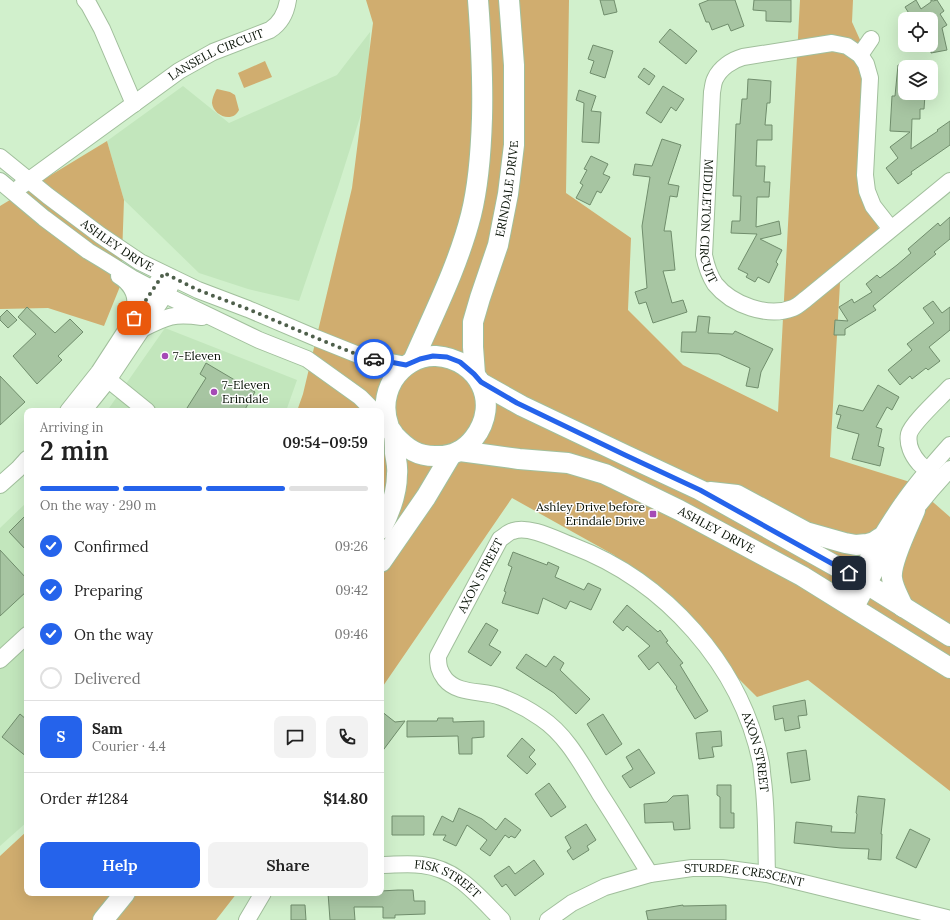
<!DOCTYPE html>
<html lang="en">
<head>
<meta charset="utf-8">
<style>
	:root { --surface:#fff; --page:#f2f2f2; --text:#222; --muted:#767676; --line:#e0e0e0; --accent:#2563eb }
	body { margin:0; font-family:Lora,serif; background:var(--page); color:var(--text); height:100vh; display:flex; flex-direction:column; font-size:15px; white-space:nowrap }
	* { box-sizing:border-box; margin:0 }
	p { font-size:13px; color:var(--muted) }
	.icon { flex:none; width:22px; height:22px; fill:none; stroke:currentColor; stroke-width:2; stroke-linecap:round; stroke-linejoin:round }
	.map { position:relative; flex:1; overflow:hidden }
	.panel { position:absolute; left:24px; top:408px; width:360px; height:488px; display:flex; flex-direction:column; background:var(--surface); border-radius:8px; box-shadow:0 4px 16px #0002 }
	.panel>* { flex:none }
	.fabs { position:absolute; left:898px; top:12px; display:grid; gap:8px }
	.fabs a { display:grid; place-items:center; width:40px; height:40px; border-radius:8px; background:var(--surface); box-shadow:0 4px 16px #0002; font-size:20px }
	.pin { position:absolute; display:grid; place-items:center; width:34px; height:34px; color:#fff; margin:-17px; border-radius:8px; box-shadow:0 2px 6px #0006 }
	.courier { position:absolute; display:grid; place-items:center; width:40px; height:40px; margin:-20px; border:3px solid #2563eb; border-radius:50%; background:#fff; color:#222; box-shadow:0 1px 5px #0007 }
	.headline em { font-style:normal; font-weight:600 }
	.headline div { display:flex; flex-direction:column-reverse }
	.headline { display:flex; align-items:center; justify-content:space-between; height:68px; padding:0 16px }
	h1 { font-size:26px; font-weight:600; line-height:30px }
	.bar { display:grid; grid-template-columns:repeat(4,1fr); gap:6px 4px; align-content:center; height:48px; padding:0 16px }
	.bar i { height:5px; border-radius:3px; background:var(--line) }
	.bar .selected { background:var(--accent) }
	.bar p { grid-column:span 4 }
	.line { display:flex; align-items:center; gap:10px; padding:0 16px; border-top:1px solid var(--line) }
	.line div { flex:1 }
	.round { display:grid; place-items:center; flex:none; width:42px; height:42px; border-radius:8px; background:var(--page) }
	ol { padding:0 16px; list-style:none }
	li { display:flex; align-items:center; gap:12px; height:44px }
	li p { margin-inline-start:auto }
	li .icon { padding:4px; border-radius:50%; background:var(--accent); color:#fff; stroke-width:4 }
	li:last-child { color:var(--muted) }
	li i { width:22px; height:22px; border:2px solid var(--line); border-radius:50% }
	.primary-button { display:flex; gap:8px; margin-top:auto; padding:8px 16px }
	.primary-button a { flex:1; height:46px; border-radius:8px; background:var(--accent); color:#fff; font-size:16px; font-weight:600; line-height:46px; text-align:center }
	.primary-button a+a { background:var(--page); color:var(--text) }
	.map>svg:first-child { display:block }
	.built { fill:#c2e6bc }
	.green { fill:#d0ad6f }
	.building { fill:#a7c5a2; stroke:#708d6c }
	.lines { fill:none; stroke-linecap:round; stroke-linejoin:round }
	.minor-casing { stroke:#a1bf9c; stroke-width:18 }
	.major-casing { stroke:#a1bf9c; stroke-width:22 }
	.minor { stroke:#fff; stroke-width:16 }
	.major { stroke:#fff; stroke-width:20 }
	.done { stroke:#4e5f4b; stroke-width:4; stroke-dasharray:0 7.2 }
	.route { stroke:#2563eb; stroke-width:5 }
	.poi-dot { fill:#a54ab6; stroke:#fff; stroke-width:1.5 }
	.labels { text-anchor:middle; stroke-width:3; stroke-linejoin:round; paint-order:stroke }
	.street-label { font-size:12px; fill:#071105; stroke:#fff }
	.poi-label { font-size:12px; fill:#071105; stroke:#fff; text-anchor:start }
</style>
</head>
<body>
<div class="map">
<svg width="950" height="920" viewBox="0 0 950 920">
	<rect width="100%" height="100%" fill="#d1f0cc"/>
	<!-- built -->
	<path class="built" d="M370 32 369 69 363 108 338 187 299 301 248 289 199 273 124 200 107 141 183 86 229 123 337 75Z
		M165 328 297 380 286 411H107Z
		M27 502V822L0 846V528Z"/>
	<!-- green -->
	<path class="green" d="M366 0H569L566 193 631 238 628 310 683 365 778 412 800 0H853L852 22 865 51 863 197 880 231 840 283 830 457 910 482 950 517V791L808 680 757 697 614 555 512 498 381 689V411H297L303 394 352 188 373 23Z
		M265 61 272 77 244 88 238 73Z
		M217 89 230 92 235 95 239 110C238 112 237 113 235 115 226 121 213 113 212 103 212 99 214 94 216 90Z
		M107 141 124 200 121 284 104 326 48 308 0 309V206Z
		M27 831V893H237L216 920H0V856Z"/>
	<!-- building -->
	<path class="building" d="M600 0H614L617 12 604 15Z
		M709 0H735L744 26 731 31 728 24 712 30 709 22H706L699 4Z
		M754 0H791V22L766 21V11L753 10Z
		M916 0 921 9 931 2V0L933 1 937 0 944 11 940 14 947 25 942 28 947 50 931 53V19H904L910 15 905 7Z
		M670 29 697 51 686 64 659 42Z
		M593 45 613 51 605 78 590 73 594 61 588 59Z
		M898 65H905V93L925 95 924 109H920V119H912L911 149 938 131 937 130 950 121V145L911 172 912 174 898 184 886 168 898 158 890 147 910 132 890 131 892 96H895Z
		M644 68 655 76 649 85 638 77Z
		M748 79 771 81 770 103H767L765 125H772V140H757L756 166H765L764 182H770L769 197H757L756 227 779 221 781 234 760 239 782 250 776 262 778 264 769 283 758 277 755 282 746 277 748 274 738 269 757 234 731 233 732 221H740L741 196H733L736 124H740L742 99H747Z
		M663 86 684 99 676 111 671 107 661 123 646 113Z
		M579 90 596 96 591 111 601 112 599 143 582 142 584 103 576 100Z
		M662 139 681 145 668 184 679 186 677 197 670 196 664 231H671L675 270 663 271 672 303 683 300 687 312 653 323 646 302 639 304 635 292 647 288 642 226 650 177 633 175 635 164 652 166Z
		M591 156 608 164 603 174 610 177 601 193 597 191 590 205 576 198 583 185 580 183 587 170 584 169Z
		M950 217V239L934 252 936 254 873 306 876 310 845 329V335H834L835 320 848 321 839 307 852 299 854 303 872 292 866 284 877 275 880 278 897 265 911 253 908 249 938 223 940 226Z
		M933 301 942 313 950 307V330L929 347 940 361 928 370 926 368 912 379 910 376 900 385 888 370 912 350 907 344 934 323 923 308Z
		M27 307 55 333 70 319 83 332 58 356 62 360 37 384 13 356 36 334 18 317Z
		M7 310 17 320 8 328 0 320V317Z
		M698 316 710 317 708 333 733 334 735 331 773 349 761 372 758 388 746 386 750 368 719 354 681 352 682 332H696Z
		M206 363 255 392 244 411H193L187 408 206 378 200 374Z
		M0 376 25 402 0 425Z
		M878 385 899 397 892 410 887 407 876 427 882 429 878 446 884 448 880 466 852 459 859 434 837 428 841 415 836 414 839 405 863 411Z
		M27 514V551L9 532Z
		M0 550 27 579V591L0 616Z
		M513 552 547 565 548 562 559 567 555 577 584 590 588 583 601 589 591 610 570 601 566 609 543 598 538 614 502 603 506 592 504 591 512 567 508 565Z
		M627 605 658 632 660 630 668 641 666 642 683 663 680 665 708 711 695 719 676 688 677 687 658 662 649 670 638 656 650 646 627 626 623 631 613 622Z
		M486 623 498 630 489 645 501 652 491 666 468 652Z
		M526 654 546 667 554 656 564 663 560 670 590 699 576 714 554 693 516 668Z
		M805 700 807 715 798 716 800 728 785 731 783 718 775 720 773 706Z
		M381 711 395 722 405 721 381 753Z
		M20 714 27 720V757L2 737Z
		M603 714 622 744 606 755 587 724Z
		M438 718H453V722L484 721V737L472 738V754H459L458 736 407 737V721H437Z
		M721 731 722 746 712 747 714 757 699 759 696 733Z
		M522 738 535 750 529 757 536 764 527 774 507 756Z
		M639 749 655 773 630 788 622 776 633 769 626 757Z
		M806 750 810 780 791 783 787 753Z
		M549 783 566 807 551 817 535 794Z
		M717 785H731V813H734V828H720V797L717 795Z
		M688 795 690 829 674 830 673 822 645 823 644 804 667 802 673 796Z
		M858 796 885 799 881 834H882L881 860 868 859 869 849 841 848 794 843 796 822 832 826 831 832 855 833 857 814 856 813Z
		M459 808 482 819 496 830 505 818 521 830 515 838 511 836 509 838 505 835 490 856 480 849 487 840 467 825 456 846 443 840 446 835H433L442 816 453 822Z
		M392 816H424V835H392Z
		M586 824 596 840 587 846 589 850 573 860 567 851 571 848 565 837Z
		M910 829 930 839 916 868 896 858Z
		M534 860 544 874 515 896 506 884 502 887 494 876 509 866 515 874Z
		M398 890H413L414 901H425V914L395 915V918H383V907H354L355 920H330L328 893H381V891Z
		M291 905H305L306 920H291Z
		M683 905V906L726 905V920H648L646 911Z"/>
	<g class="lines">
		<defs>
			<g id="minor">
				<path d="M85 0 89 5 102 29 134 104"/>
				<path d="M860 55 871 39"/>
				<path id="s1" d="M0 157 48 196 100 235 140 262 198 290 248 309 316 338 361 356 406 365"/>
				<path d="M0 181 44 218 88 251 103 260 132 278 153 289 259 340 307 359 360 397 374 411"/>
				<path id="s2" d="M21 186 179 71 213 52 270 30C281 23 286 13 288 0"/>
				<path id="s3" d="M891 229 873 206 867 191 865 175 870 78 866 64 860 55 847 46 832 43 743 57C732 60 720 68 715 79 713 83 713 88 712 92L704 255C706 265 709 275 715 284 732 305 768 318 793 308 798 306 802 302 806 299L950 181"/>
				<path d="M119 276C129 282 137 293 135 305 134 310 132 314 131 318"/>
				<path d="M142 329C167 316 174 313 202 317"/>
				<path d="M100 373 147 411"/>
				<path d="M68 411 99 372 158 281"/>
				<path d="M83 411 108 380 170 287"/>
				<path d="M936 477C930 472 924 468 919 463 912 455 907 444 909 434 912 423 941 397 950 387"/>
				<path d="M0 485 18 469 27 459"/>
				<path d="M843 602C862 569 880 535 902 504 916 483 933 464 950 445"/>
				<path d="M855 609C870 581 885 552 903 526 917 506 933 487 950 469"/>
				<path d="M0 660 27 635"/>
				<path id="s4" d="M381 865C394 865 408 863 422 865 458 869 478 896 502 920"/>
				<path id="s5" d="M650 874C633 847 617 820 600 794 583 767 568 736 541 718 528 709 515 702 501 697 483 690 458 695 445 679 439 671 438 666 438 656L500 539C504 537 508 532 513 531 529 525 557 540 573 546 665 581 741 665 761 763 762 769 762 775 763 781 767 812 766 843 767 874"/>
				<path d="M247 920 263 893"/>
				<path id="s6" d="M548 920 572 903 605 887 650 874 692 868H722L767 874 947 918"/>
			</g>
			<g id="major">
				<path d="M413 361C434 313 458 266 471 215 479 183 481 151 482 118 483 79 481 40 478 0"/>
				<path id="s7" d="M475 374 473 347V322L480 298 498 245 508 194 514 145V65L509 0"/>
				<path d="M481 383 522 406 625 455 700 490 857 578 950 636"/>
				<path id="s8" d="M460 451 519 459 568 463 605 474 679 510 802 576 950 668"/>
				<path d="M710 492 737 495 806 532 845 543 856 545 867 544 874 542 880 538"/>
				<path d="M381 529C390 512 397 494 397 474 398 467 396 460 395 453 395 447 395 440 394 435 393 432 390 430 389 427 383 411 385 394 393 380 402 366 418 355 436 356 479 359 501 403 474 438 465 450 453 456 438 456 418 457 407 449 394 435"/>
				<path d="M381 562 426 497 451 455"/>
				<path d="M903 607C899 597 893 588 892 578 890 562 909 525 915 510"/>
				<path d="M103 920 125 893"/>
			</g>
		</defs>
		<!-- minor casing -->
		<use href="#minor" class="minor-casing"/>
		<!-- major casing -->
		<use href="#major" class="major-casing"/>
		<!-- minor -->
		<use href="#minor" class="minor"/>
		<!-- major -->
		<use href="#major" class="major"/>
	</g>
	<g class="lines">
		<!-- done -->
		<path class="done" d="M134 318 164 273 198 290 248 309 316 338 361 356 374 359"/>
		<!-- route -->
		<path class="route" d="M374 359 406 365 420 359 433 356 447 357 460 362 474 374 481 382 517 403 625 455 700 490 849 573"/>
	</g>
	<!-- markers -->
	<g class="poi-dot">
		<circle cx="165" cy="356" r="4"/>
		<circle cx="214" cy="392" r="4"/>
		<rect x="649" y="510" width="8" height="8" rx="2"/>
	</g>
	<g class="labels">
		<!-- street labels -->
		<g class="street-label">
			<text dy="4" stroke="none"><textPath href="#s2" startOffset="236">LANSELL CIRCUIT</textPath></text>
			<text dy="4" stroke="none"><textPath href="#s7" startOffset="190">ERINDALE DRIVE</textPath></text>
			<text dy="4" stroke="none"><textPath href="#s3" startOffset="485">MIDDLETON CIRCUIT</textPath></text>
			<text dy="4" stroke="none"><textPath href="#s1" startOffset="147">ASHLEY DRIVE</textPath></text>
			<text dy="4" stroke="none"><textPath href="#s8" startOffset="272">ASHLEY DRIVE</textPath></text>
			<text dy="4" stroke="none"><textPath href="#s5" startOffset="412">AXON STREET</textPath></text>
			<text dy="4" stroke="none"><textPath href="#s5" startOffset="819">AXON STREET</textPath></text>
			<text dy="4" stroke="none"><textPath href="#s6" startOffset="208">STURDEE CRESCENT</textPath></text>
			<text dy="4" stroke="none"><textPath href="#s4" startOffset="70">FISK STREET</textPath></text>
		</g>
		<!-- poi labels -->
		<g class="poi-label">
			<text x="173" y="360">7-Eleven</text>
			<text x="222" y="389">7-Eleven<tspan x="222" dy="14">Erindale</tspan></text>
			<text x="645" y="511" text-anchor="end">Ashley Drive before<tspan x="645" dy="14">Erindale Drive</tspan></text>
		</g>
	</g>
</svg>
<div class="fabs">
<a><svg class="icon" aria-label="locate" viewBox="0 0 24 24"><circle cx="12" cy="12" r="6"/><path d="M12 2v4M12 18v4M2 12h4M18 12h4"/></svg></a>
<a><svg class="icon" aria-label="layers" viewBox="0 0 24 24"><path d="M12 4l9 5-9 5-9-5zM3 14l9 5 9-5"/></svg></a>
</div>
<div class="pin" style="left:134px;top:318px;background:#ea580c"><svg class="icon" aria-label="bag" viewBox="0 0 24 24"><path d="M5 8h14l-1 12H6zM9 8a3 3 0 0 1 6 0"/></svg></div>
<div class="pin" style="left:849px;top:573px;background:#1f2937"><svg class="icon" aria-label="home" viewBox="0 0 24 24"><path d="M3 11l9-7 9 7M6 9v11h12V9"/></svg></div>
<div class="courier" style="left:374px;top:359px"><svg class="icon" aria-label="car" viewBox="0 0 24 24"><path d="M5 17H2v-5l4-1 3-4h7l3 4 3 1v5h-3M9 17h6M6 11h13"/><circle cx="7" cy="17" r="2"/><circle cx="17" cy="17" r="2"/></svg></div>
<section class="panel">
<div class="headline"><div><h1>2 min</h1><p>Arriving in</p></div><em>09:54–09:59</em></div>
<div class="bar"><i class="selected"></i><i class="selected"></i><i class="selected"></i><i></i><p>On the way · 290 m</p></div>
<ol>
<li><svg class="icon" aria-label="check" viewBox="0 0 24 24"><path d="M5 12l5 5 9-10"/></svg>Confirmed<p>09:26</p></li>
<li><svg class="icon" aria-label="check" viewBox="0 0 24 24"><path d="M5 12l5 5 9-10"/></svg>Preparing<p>09:42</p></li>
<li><svg class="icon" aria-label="check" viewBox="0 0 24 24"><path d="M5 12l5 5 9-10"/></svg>On the way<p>09:46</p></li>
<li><i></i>Delivered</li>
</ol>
<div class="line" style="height:72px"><b class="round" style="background:var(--accent);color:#fff">S</b><div><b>Sam</b><p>Courier · 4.4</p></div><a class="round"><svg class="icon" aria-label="chat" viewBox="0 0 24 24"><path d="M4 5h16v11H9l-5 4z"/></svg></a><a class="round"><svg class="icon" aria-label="phone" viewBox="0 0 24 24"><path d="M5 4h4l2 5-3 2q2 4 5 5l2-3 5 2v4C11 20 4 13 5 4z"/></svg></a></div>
<div class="line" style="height:52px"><div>Order #1284</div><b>$14.80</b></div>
<div class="primary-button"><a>Help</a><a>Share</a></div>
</section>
</div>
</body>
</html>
